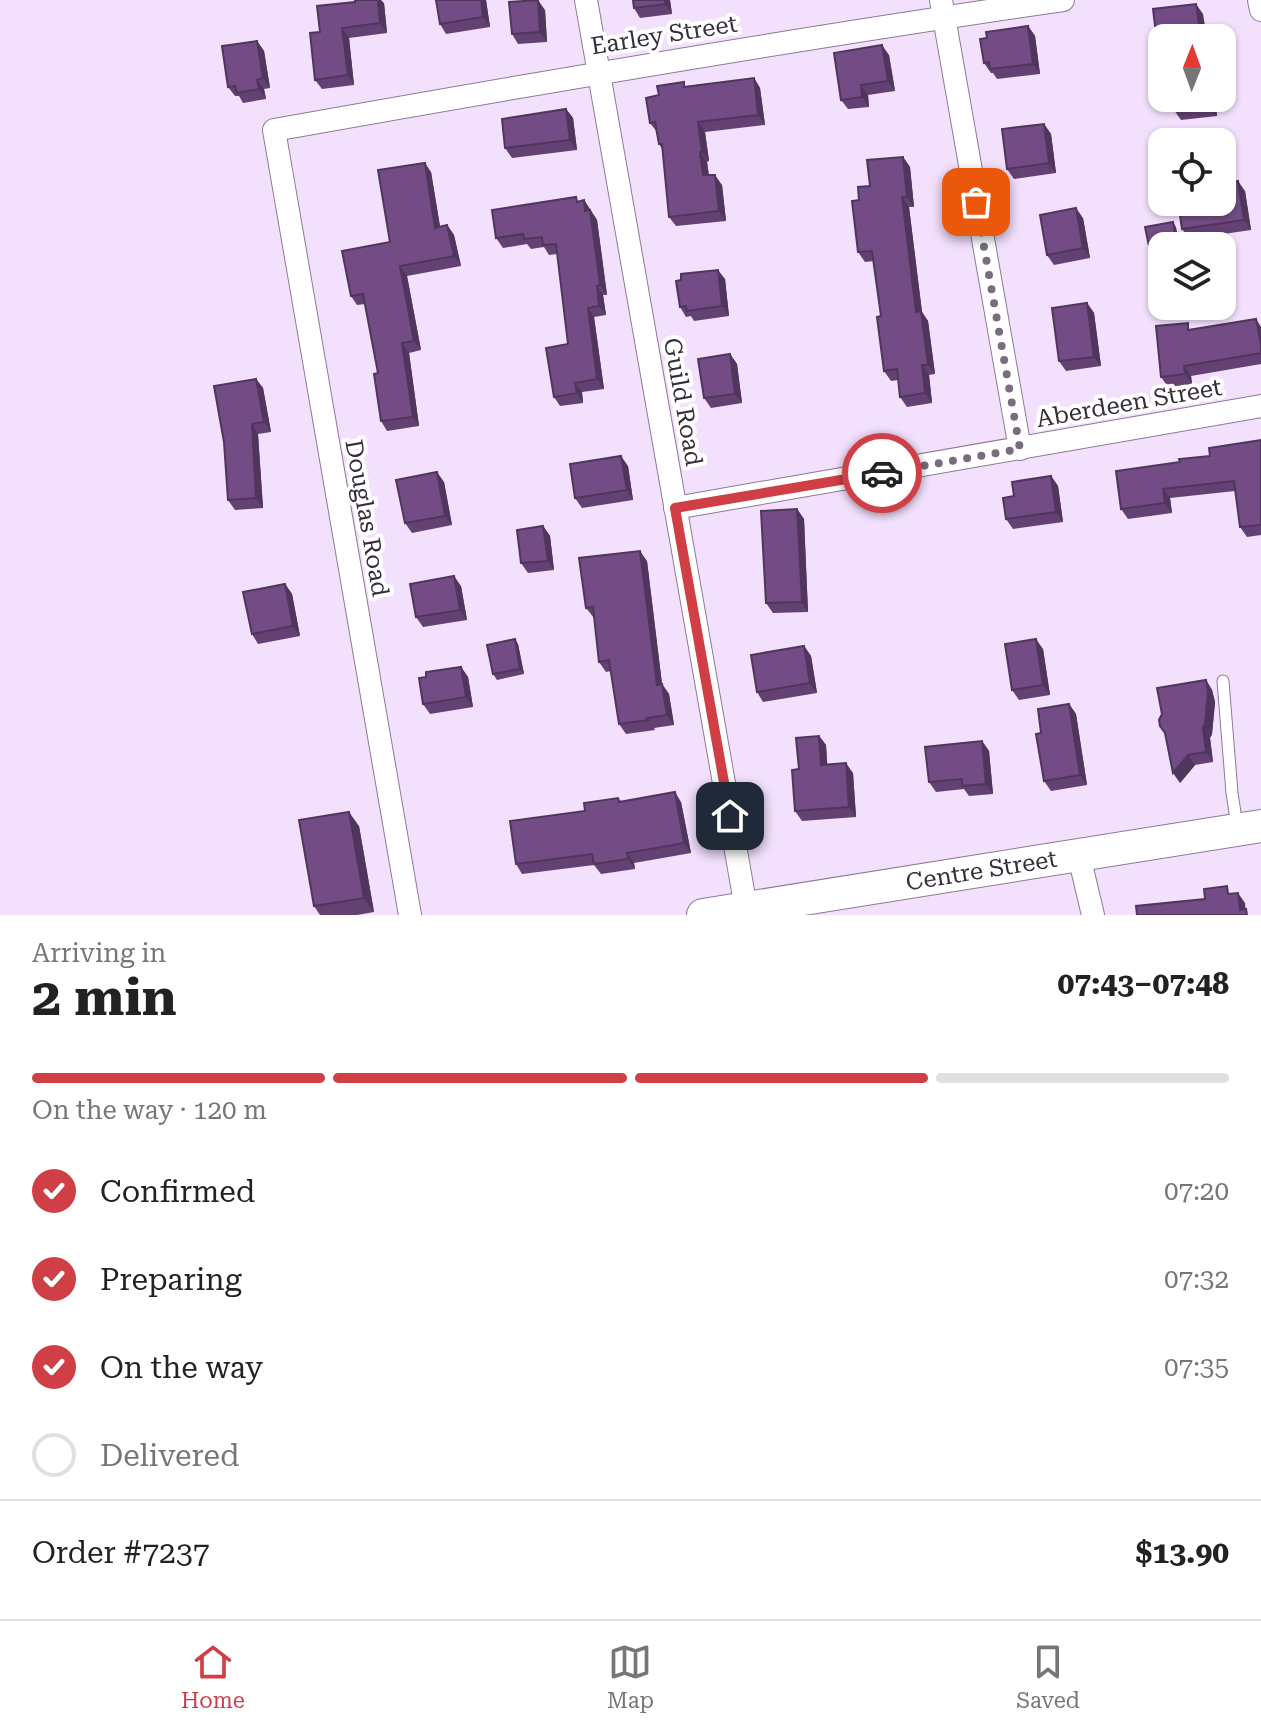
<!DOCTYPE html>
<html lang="en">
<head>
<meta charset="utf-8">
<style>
	:root { --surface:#fff; --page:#f2f2f2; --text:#222; --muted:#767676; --line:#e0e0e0; --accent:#cf3f45 }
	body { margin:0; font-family:"Roboto Serif",serif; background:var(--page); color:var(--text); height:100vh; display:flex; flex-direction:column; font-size:30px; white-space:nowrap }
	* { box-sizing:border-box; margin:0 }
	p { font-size:26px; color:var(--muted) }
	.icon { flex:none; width:44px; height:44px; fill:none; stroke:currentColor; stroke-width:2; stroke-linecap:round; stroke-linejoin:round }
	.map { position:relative; height:915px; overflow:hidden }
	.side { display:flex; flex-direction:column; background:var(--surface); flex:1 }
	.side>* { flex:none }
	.needle { width:52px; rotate:1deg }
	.fabs { position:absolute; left:1148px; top:24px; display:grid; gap:16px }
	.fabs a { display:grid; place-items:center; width:88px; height:88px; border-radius:16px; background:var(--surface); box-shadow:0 2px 6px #0004; font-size:40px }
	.pin { position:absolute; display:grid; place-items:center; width:68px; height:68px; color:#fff; margin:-34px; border-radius:16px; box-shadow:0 4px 12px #0006 }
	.courier { position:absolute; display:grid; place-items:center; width:80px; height:80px; margin:-40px; border:6px solid #cf3f45; border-radius:50%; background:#fff; color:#222; box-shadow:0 2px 10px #0007 }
	.headline em { font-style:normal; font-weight:700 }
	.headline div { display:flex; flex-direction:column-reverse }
	.headline { display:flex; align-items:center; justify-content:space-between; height:136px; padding:0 32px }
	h1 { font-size:52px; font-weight:700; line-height:60px }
	.bar { display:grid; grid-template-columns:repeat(4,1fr); gap:12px 8px; align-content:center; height:96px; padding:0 32px }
	.bar i { height:10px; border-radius:6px; background:var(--line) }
	.bar .current { background:var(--accent) }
	.bar p { grid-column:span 4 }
	.line { display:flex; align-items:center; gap:20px; padding:0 32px; border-top:2px solid var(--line) }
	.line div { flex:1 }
	ol { padding:0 32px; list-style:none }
	li { display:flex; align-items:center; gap:24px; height:88px }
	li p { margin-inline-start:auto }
	li .icon { padding:8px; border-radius:50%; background:var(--accent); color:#fff; stroke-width:4 }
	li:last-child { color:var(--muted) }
	li i { width:44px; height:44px; border:4px solid var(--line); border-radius:50% }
	.menu { display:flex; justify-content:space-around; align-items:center; height:112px; border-top:2px solid var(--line); background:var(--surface); font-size:22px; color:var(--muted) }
	.menu a { display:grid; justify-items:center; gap:4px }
	.menu .current { color:var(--accent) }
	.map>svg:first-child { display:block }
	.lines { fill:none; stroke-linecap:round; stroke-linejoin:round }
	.lane-casing { stroke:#8c7a94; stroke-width:13 }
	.street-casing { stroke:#8c7a94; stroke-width:24 }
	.secondary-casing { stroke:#8c7a94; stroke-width:34 }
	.lane { stroke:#fff; stroke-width:11 }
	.street { stroke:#fff; stroke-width:22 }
	.secondary { stroke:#fff; stroke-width:32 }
	.wall { fill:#634172 }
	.shaded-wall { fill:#50355d }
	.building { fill:#734c85; stroke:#50355d; stroke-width:2 }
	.done { stroke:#786c7e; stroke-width:8; stroke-dasharray:0 14.4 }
	.route { stroke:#cf3f45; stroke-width:10 }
	.labels { text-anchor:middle; stroke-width:8; stroke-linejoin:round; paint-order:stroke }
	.street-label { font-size:24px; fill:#352e39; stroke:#fff }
</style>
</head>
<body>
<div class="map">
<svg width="1261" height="915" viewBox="0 0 1261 915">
	<rect width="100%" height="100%" fill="#f3e0fd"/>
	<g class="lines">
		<defs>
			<path id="lane" d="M1223 681 1232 793 1237 826"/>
			<path id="street" d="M586 0 746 908
				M941 0 1020 449
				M1259 0 1261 10
				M675 508 1261 406
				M1079 856 1093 915
				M410 915 274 130C537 83 799 38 1063 0"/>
			<g id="secondary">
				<path id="s1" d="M703 915 1261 826"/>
			</g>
		</defs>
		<!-- lane casing -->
		<use href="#lane" class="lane-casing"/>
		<!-- street casing -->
		<use href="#street" class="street-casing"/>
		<!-- secondary casing -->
		<use href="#secondary" class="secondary-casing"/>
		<!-- lane -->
		<use href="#lane" class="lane"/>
		<!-- street -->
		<use href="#street" class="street"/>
		<!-- secondary -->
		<use href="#secondary" class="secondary"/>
	</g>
	<!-- wall -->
	<path class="wall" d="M486 0 490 27 446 34 440 24Z
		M633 0H670L672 14 640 18 634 8Z
		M384 3 387 33 349 38 354 85 322 89 315 80 320 32Z
		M545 10 547 42 518 44 512 34Z
		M1028 26 1035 36 1040 74 997 79 993 73H991L984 63 987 38Z
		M257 41 264 51 270 88 264 89 266 99 243 103 239 96H235L228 87Z
		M889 55 895 91 868 95 869 107 848 109 841 100Z
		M754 78 760 88 765 125 705 132 709 161 707 162 709 175 722 185 726 221 676 226 669 217 662 149 659 144 657 132 650 123 659 95 687 86Z
		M1215 98 1217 116 1181 120 1174 110Z
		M566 109 573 118 577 150 512 158 505 148Z
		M1044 124 1051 134 1056 173 1014 179 1007 169Z
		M903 157 910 167 914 207H909L922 312 928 321 935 374 929 375 932 403 907 407 900 397 898 380 891 381 884 371 881 316 874 261 865 262 858 252 859 200 870 186Z
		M431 172 440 227 447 225 454 235 461 266 407 276 421 350 409 353 419 426 387 431 381 421 378 373 365 304 357 305 351 296 390 242Z
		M1245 191 1251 230 1189 239 1182 229Z
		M584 200 597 220 607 295H603L606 315 594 317 604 389 582 392 583 403 560 406 554 397 568 344 557 254 549 255 544 247 531 249 527 244 503 248 496 238 579 201Z
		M1083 218 1090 258 1054 265 1047 255Z
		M1176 227 1162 246V260L1154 261 1151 256Z
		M725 279 729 316 694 321 691 316 686 317 680 307Z
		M1087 303 1094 313 1101 366 1066 371 1059 361Z
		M1261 327V364L1191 376 1192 384 1168 387 1161 377 1192 330Z
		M730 354 737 364 742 403 711 408 704 398Z
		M256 379 263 388 271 432 258 434 263 508 235 510 228 500Z
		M1261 440V535L1247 537 1240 527 1235 491 1170 498 1172 513 1128 519 1121 509 1180 462 1210 456Z
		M628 466 633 500 582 508 575 498Z
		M1051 476 1058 486 1063 522 1013 529 1006 519 1014 496Z
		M444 482 452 525 412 533 405 523Z
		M797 509 804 519 808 612 773 613 766 603Z
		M543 526 550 536 554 570 528 573 521 563Z
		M647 561 662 684 669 694 674 725 654 728 655 730 626 734 619 724 611 671 606 672 599 662 594 618 586 608Z
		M285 584 292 594 300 636 258 644 252 634Z
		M461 586 467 620 423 627 416 617Z
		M518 644 524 674 497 680 493 674Z
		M804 646 811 656 817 693 763 702 757 692Z
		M1043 649 1050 695 1019 700 1012 690Z
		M461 667 468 677 473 707 430 714 423 704Z
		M1206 680 1212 690 1215 702 1212 734 1210 738 1213 762 1195 765 1180 783Z
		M1069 704 1076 714 1087 785 1051 791 1044 781Z
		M819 736 826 745 827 765 853 773 856 817 802 821 795 811 799 769Z
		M982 741 989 751 993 794 969 796 964 789 936 792 929 782Z
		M618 798 621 801 681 802 691 853 634 863 635 869 601 874 594 865 522 874 516 864 585 811Z
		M359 826 374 912 357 915H320L314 906Z"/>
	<!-- shaded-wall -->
	<path class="shaded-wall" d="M378 0H381L384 3 387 33 380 23Z
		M481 0H486L490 27 483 17Z
		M538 0 545 10 547 42 540 32Z
		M665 0H670L672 14 665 4Z
		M1196 4 1203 14 1207 38H1201Z
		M1028 26 1035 36 1040 74 1033 64Z
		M342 28 349 38 354 85 348 75Z
		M257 41 264 51 270 88 263 78Z
		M882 45 889 55 895 91 888 81Z
		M754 78 760 88 765 125 758 115Z
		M257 80 264 89 266 99 259 89Z
		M861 85 868 95 869 107 862 97Z
		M1209 98H1215L1217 116 1210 107Z
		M566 109 573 118 577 150 570 140Z
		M698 122 705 132 709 161 702 152Z
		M1044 124 1051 134 1056 173 1049 163Z
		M700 152 707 162 710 185 703 175Z
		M903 157 910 167 914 207 907 197Z
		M425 163 431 172 442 238 435 228Z
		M715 175 722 185 726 221 719 211Z
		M1238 181 1245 191 1251 230 1244 220Z
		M902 197 909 207 922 312 928 321 935 374 928 365 916 312Z
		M584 200 597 220 607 295 600 285Z
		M1076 208 1083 218 1090 258 1083 248Z
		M1173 222 1176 227 1180 246H1177Z
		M447 225 454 235 461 266 454 256Z
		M400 266 407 276 421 350 414 341Z
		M718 270 725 279 729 316 722 306Z
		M597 286 603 295 606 315 599 306Z
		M1087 303 1094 313 1101 366 1094 357Z
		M588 308 594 317 604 389 597 379Z
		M1256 319 1261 327V345Z
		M402 343 409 353 419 426 413 417Z
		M730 354 737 364 742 403 735 394Z
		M922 365 929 375 932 403 925 393Z
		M1184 366 1191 376 1192 384 1185 374Z
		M256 379 263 388 271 432 264 422Z
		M575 383 582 392 583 403 577 393Z
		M252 424 258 434 263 508 256 498Z
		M621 456 628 466 633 500 627 490Z
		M437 472 444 482 452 525 445 516Z
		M1051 476 1058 486 1063 522 1056 512Z
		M1163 489 1170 498 1172 513 1165 503Z
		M797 509 804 519 808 612 802 602Z
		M543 526 550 536 554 570 548 561Z
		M640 551 647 561 662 684 669 694 674 725 667 715 657 685Z
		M454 576 461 586 467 620 460 610Z
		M285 584 292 594 300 636 293 626Z
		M515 639 518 644 524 674 520 669Z
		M1036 639 1043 649 1050 695 1043 685Z
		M804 646 811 656 817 693 810 683Z
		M461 667 468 677 473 707 466 697Z
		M1206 680 1212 690 1215 702 1212 734 1210 738 1213 762 1206 752 1203 728Z
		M1069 704 1076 714 1087 785 1080 775Z
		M819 736 826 745 828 775 821 765Z
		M982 741 989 751 993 794 986 784Z
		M1188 755 1195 765 1180 783 1173 773Z
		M846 763 853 773 856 817 849 807Z
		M675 792 681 802 691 853 684 843Z
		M349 812 359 826 374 912 364 898Z
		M627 853 634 863 635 869 628 859Z
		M1238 893 1245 903 1246 915 1240 910Z"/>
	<!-- building -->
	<path class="building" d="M355 0H378L380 23 342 28 348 75 315 80 310 33 320 32 317 6 355 2Z
		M436 0H481L483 17 440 24Z
		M538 0 540 32 512 34 509 2Z
		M633 0H665V4L634 8Z
		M1196 4 1201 38H1162V59H1159L1153 9Z
		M1028 26 1033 64 990 69 989 62 984 63 980 39 987 38 986 32Z
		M257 41 263 78 257 80 259 89 237 93 235 86 228 87 222 46Z
		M882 45 888 81 861 85 862 97 841 100 834 53Z
		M754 78 758 115 698 122 702 152H700L703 175H715L719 211 669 217 662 144H659L655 122 650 123 646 98 659 95 657 86 684 82V87Z
		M1173 98H1209L1210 107 1174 110Z
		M566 109 570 140 505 148 502 119Z
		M1044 124 1049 163 1007 169 1002 129Z
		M903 157 907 197H902L916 312 921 311 928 365H922L925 393 900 397 897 369 884 371 877 317 881 316 872 251 858 252 852 201 859 200 858 187 870 186 867 160Z
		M425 163 435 228 447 225 454 256 400 266 414 341 402 343 413 417 381 421 374 374 378 373 363 294 351 296 342 251 390 242 378 170Z
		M1238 181 1244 220 1182 229 1178 202H1222V184Z
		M576 197 577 202 584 200 585 211 590 210 600 285 597 286 599 306 588 308 597 379 575 383 577 393 554 397 546 348 568 344 556 244 543 245 542 237 524 239 523 234 496 238 492 210Z
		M1076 208 1083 248 1047 255 1040 215Z
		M1173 222 1177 246H1162V254L1151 256 1145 227Z
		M718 270 722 306 687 311 686 306 680 307 676 281 681 280V274Z
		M1087 303 1094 357 1059 361 1052 308Z
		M1256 319 1261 345V353L1184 366 1185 374 1161 377 1156 326 1188 323V330Z
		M730 354 735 394 704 398 698 359Z
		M256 379 264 422 252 424 256 498 228 500 224 442 214 386Z
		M1261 440V525L1240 527 1234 481 1163 489 1165 503 1121 509 1116 471 1180 462 1179 459 1210 456 1209 448Z
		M621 456 627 490 575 498 570 464Z
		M437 472 445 516 405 523 396 480Z
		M1051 476 1056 512 1006 519 1003 498 1014 496 1012 482Z
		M797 509 802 602 766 603 761 511Z
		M543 526 548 561 521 563 517 530Z
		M640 551 657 685 662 684 667 715 647 718 648 720 619 724 609 660 599 662 593 607 586 608 579 558Z
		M454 576 460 610 416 617 410 584Z
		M285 584 293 626 252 634 243 592Z
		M515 639 520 669 493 674 487 645Z
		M1036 639 1043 685 1012 690 1005 644Z
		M804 646 810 683 757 692 751 655Z
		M461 667 466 697 423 704 419 678 426 677V672Z
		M1206 680 1208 692 1205 724 1203 728 1206 752 1188 755 1173 773 1165 733 1160 726 1159 720 1162 714 1157 688Z
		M1069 704 1080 775 1044 781 1036 734 1041 733 1038 709Z
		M819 736 821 765 846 763 849 807 795 811 792 770 799 769 796 738Z
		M982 741 986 784 962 786V779L929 782 925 747Z
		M675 792 684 843 627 853 628 859 594 864 592 854 516 864 510 821 585 811 584 803 618 798 619 802Z
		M349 812 364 898 314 906 299 820Z
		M1227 886 1228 894 1238 893 1240 910 1246 909 1247 915H1137L1136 906 1205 899 1204 889Z"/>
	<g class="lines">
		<!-- done -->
		<path class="done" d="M882 473 1020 449 976 202"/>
		<!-- route -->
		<path class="route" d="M730 816 675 508 882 473"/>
	</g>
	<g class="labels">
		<!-- street labels -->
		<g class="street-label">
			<text transform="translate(664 35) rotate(-9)" y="8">Earley Street</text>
			<text transform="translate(683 402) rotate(80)" y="8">Guild Road</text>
			<text transform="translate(1129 403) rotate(-10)" y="8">Aberdeen Street</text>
			<text transform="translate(367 518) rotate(80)" y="8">Douglas Road</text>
			<text dy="8" stroke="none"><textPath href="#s1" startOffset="282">Centre Street</textPath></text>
		</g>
	</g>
</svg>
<div class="fabs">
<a><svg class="needle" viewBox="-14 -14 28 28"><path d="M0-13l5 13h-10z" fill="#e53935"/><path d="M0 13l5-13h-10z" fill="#767676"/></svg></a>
<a><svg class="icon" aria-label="locate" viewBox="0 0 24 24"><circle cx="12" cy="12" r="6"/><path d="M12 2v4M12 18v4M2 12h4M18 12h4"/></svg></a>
<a><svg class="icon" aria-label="layers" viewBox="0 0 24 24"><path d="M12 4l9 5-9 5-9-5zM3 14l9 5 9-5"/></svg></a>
</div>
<div class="pin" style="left:976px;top:202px;background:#ea580c"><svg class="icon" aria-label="bag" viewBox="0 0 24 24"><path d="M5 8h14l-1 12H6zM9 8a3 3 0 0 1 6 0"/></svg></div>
<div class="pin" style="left:730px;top:816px;background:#1f2937"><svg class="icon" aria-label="home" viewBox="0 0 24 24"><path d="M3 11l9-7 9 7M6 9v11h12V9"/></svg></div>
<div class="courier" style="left:882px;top:473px"><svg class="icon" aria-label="car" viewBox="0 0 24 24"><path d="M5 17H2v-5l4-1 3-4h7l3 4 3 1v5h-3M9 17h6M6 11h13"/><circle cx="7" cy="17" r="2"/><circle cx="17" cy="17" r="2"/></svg></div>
</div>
<section class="side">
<div class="headline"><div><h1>2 min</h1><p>Arriving in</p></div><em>07:43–07:48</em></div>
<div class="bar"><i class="current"></i><i class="current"></i><i class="current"></i><i></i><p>On the way · 120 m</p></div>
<ol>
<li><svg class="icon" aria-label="check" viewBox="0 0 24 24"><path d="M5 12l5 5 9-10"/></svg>Confirmed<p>07:20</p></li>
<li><svg class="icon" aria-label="check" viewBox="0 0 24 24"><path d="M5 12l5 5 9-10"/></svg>Preparing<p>07:32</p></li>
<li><svg class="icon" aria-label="check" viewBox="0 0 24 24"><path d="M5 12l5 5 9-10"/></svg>On the way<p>07:35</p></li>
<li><i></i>Delivered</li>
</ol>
<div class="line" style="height:104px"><div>Order #7237</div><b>$13.90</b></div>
</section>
<nav class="menu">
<a class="current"><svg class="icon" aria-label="home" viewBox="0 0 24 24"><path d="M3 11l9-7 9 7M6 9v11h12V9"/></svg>Home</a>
<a><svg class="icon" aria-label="map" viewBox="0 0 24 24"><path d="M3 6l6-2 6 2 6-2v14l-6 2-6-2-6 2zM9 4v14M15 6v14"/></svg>Map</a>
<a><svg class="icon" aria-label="saved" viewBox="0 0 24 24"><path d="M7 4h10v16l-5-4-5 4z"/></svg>Saved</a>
</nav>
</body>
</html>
